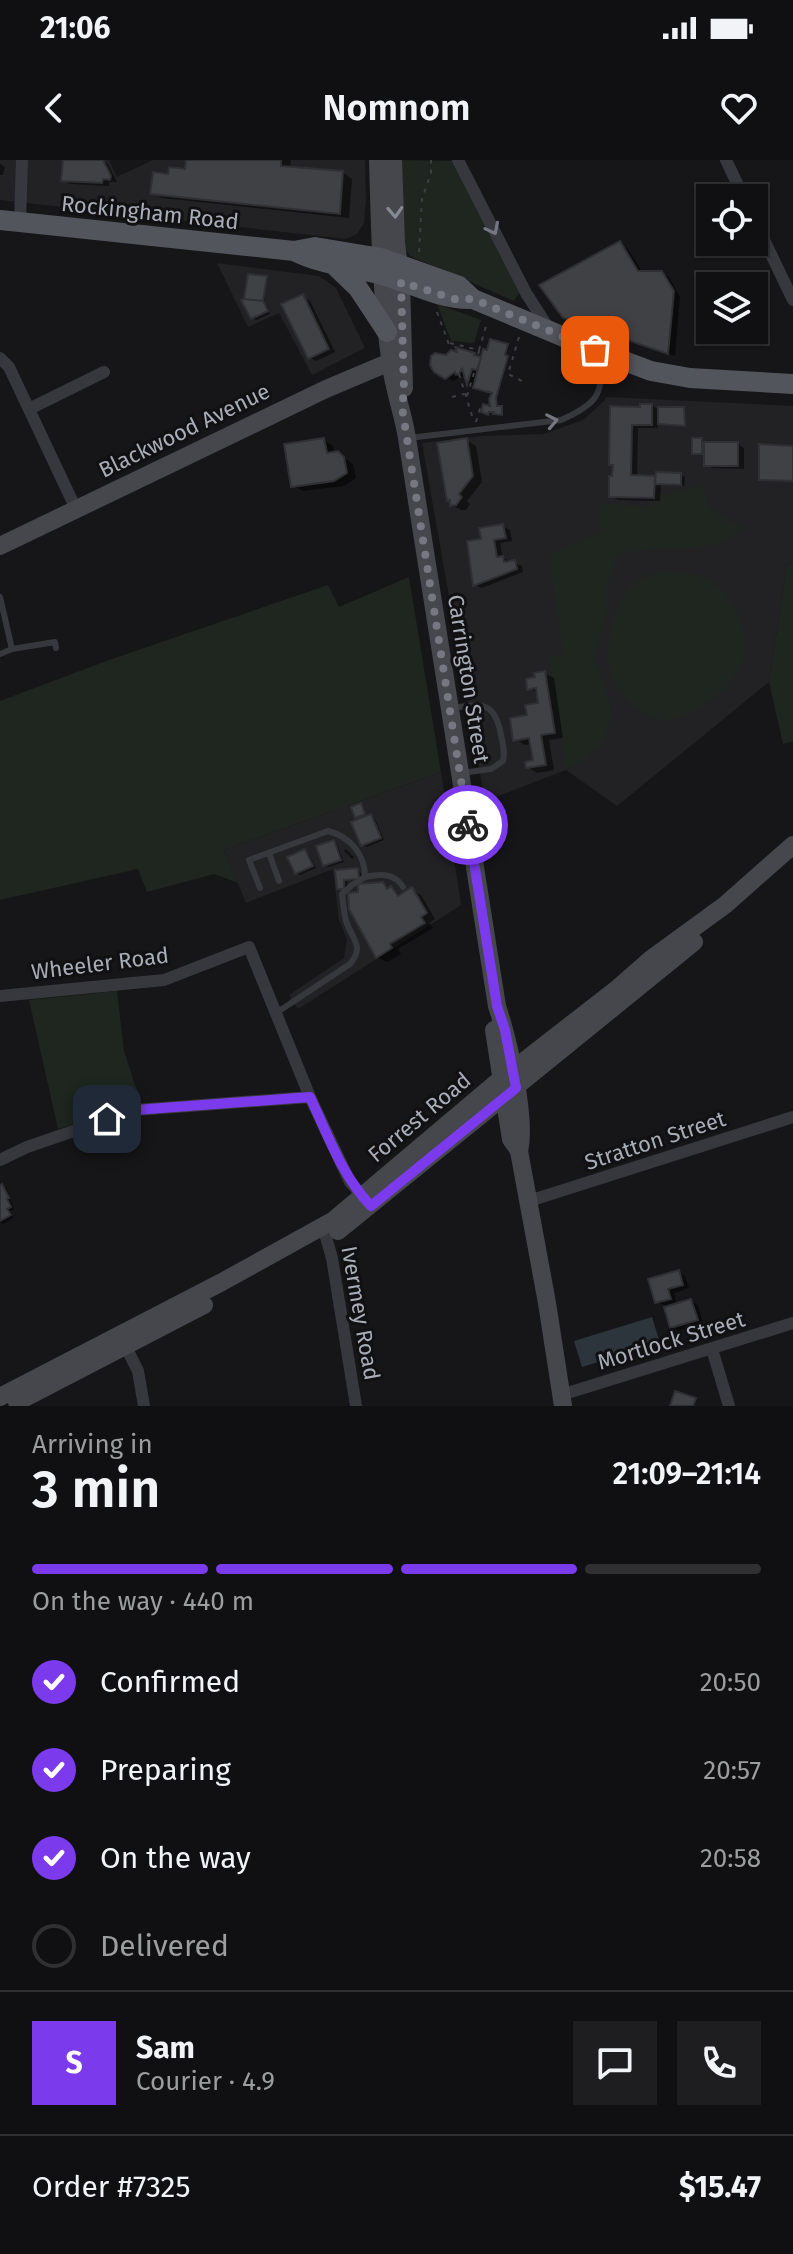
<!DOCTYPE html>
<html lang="en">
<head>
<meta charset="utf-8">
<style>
	:root { --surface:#101012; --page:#1e1e20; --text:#f1f3f6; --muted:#9c9d9f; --line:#303032; --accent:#7c3aed }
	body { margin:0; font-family:"Fira Sans",sans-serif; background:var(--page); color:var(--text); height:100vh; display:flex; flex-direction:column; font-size:30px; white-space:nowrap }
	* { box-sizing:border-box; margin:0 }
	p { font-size:26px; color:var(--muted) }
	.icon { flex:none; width:44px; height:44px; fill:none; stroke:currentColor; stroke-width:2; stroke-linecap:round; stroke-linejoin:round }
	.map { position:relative; height:1246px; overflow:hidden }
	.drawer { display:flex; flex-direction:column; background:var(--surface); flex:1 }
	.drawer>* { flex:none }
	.controls { position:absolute; left:696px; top:24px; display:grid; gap:16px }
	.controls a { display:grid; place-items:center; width:72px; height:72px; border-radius:0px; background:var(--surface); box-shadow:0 2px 6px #0004,0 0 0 2px var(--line); font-size:40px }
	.pin { position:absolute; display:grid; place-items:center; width:68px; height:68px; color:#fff; margin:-34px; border-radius:16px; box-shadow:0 4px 12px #0006 }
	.courier { position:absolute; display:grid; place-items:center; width:80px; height:80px; margin:-40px; border:6px solid #7c3aed; border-radius:50%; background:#fff; color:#222; box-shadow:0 2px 10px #0007 }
	.head em { font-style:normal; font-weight:600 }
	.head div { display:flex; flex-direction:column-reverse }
	.head { display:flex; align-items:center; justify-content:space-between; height:136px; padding:0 32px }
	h1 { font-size:52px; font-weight:600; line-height:60px }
	.bar { display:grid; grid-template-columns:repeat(4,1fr); gap:12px 8px; align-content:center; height:96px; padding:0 32px }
	.bar i { height:10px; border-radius:6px; background:var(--line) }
	.bar .active { background:var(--accent) }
	.bar p { grid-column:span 4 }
	.line { display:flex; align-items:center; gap:20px; padding:0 32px; border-top:2px solid var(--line) }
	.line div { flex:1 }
	.round { display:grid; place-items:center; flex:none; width:84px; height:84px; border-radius:0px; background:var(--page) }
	ol { padding:0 32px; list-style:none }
	li { display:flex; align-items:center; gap:24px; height:88px }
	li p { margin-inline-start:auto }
	li .icon { padding:8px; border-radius:50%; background:var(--accent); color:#fff; stroke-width:4 }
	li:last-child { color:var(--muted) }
	li i { width:44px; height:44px; border:4px solid var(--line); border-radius:50% }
	.status { display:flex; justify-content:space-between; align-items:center; height:56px; padding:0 40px; background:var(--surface); direction:ltr }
	.status svg { height:22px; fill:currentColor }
	header { display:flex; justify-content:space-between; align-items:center; height:104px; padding:0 32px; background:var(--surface); font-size:36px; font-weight:600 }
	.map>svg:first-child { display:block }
	.built { fill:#222225 }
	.green { fill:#1e261f }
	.water { fill:#2c353c }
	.shadow { fill:#0007 }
	.building { fill:#404145; stroke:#303034; stroke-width:2 }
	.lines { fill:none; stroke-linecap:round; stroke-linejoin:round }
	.path { stroke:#3d3f44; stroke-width:2; stroke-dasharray:4 6; stroke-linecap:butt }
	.lane { stroke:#37383d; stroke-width:6 }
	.street { stroke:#37383d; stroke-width:12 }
	.secondary { stroke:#45474d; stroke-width:18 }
	.primary { stroke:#53555c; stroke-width:20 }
	.oneway { stroke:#858993 }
	.oneway2 { stroke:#757881 }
	.done { stroke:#757880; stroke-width:8; stroke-dasharray:0 14.4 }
	.route { stroke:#7c3aed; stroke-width:10 }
	.labels { text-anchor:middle; stroke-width:6; stroke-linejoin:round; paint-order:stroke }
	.street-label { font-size:22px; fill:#a8adb8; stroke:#111113 }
</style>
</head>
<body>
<div class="status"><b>21:06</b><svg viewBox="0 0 49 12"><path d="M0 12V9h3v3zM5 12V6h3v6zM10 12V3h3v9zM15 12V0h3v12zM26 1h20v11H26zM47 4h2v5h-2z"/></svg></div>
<header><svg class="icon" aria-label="back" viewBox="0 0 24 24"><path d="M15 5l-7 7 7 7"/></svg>Nomnom<svg class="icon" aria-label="heart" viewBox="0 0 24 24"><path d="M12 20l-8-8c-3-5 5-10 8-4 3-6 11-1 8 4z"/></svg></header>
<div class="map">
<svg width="793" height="1246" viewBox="0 0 793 1246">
	<rect width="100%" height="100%" fill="#161618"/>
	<!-- built -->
	<path class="built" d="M0 0H109L117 17 153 0H365L366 40 364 63 357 74 346 79 0 40Z
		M217 103 319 116 336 128 365 188 312 215 279 153 248 167Z
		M606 237 793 246V403L787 404 769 522 617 646 566 610 485 641 422 283 482 276 544 274 583 260 605 240Z
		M441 612 461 745 298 849 289 835 344 798 347 779 339 760 333 709 246 743 224 690Z"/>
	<!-- green -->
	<path class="green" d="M399 0 453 1 519 133 514 141 410 96 404 88Z
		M437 144 481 160 474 183 451 181Z
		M702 324 710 349 744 368 719 384 691 388H664L619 393 607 425V448L593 501C609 528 621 561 597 588 589 596 576 603 566 610L548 498 563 494 549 395 599 373 601 343 650 347 659 335 677 333Z
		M793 403V581L783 584 769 522 787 404Z
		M663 412C675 413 690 411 700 416 737 431 759 482 734 517 719 536 688 561 662 560 640 559 613 528 609 507 606 492 609 472 614 459 618 446 624 431 635 422 641 416 655 415 663 412Z
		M409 417 441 612 224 690 238 723 214 714 147 732 138 709 0 740V541L109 500 328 425 339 447Z
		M117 831 124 891 141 943 58 969 29 840Z"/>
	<!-- water -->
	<path class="water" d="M652 1157 660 1183 582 1207 574 1181Z"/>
	<!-- shadow -->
	<path class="shadow" d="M65 0H101L108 4 117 22H109V26L70 24 63 20Z
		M188 0H291L290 9 343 13 352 19 349 58 162 38 152 33 170 17 187 12Z
		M0 4 5 7 3 15H0Z
		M620 84 627 88 643 113H661L669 117 680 137 675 196 572 161 564 157Z
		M266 118 264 144 267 146 270 154 256 160 252 158Z
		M303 137 310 141 335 192 316 201 309 197Z
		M491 182 509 187 506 197 508 198 497 239V248L503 249V254L491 252 490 254 483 251 492 249 494 233 476 228 469 224 467 217 462 216 453 221 436 210 447 197 460 194 458 190 483 199 488 192Z
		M652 246 659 250 684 249 686 264 658 262V268H638L637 317 654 318 658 320 680 315 685 317 684 326 661 325 660 341 618 340 611 336 614 318 612 248 642 249Z
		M324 280 333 286 335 294 337 293 353 304 356 318 344 326 303 331 293 326Z
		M466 280 476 286 482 322 467 341 470 344 466 350H461L452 345V341L448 340Z
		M702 280 706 283 738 284 744 288V309L712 308 706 305V295L694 293Z
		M503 366 510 370 512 381 500 383 503 398 522 406 523 412 482 428 475 425 483 381Z
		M544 513 554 518 563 578 549 580 554 610 537 613 528 607 535 602 532 584 525 585 515 579 529 557 541 544 539 534 529 528Z
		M371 657 375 659 384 680 367 687 363 685Z
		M333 682 337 684 344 702 329 707 325 705Z
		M346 689 354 697 352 699 344 691Z
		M305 691 309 694 316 708 300 715 296 713Z
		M357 710 361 713 362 720 347 721 348 730 338 728 337 712Z
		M383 724 402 736 412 730 421 735 435 759 429 763 433 768 398 789 401 794 387 802 377 797Z
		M2 1026 6 1028 14 1049 10 1051 14 1058 3 1064 0 1062V1027Z
		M678 1112 685 1116 689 1128 674 1133 677 1145 691 1141 698 1145 703 1163 678 1171 671 1167 665 1145 656 1142Z"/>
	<!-- building -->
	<path class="building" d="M63 0H103L111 16 110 20 103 19 102 23 61 21Z
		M186 0H281V6L343 11 340 54 150 34 153 12 168 14 169 7 185 9Z
		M620 81 638 111H662L674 131 668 194 563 158 539 125Z
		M248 114 267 116 263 141 244 139Z
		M303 134 329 189 308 199 281 144Z
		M244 139 263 141 268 151 251 159 241 140Z
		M490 179 508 184 505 195 508 196 496 238 497 246H502V255L493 254 494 252H489L488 255 481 252 483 244 490 246 489 239 492 233 473 228 483 189 487 190Z
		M455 187 475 193 474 195 481 197 477 210 472 209 467 225 462 209 459 214 456 215 455 212 445 219 434 212 430 205 431 196 435 193 446 195 451 190 457 192Z
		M640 244H652V265H632L631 315 655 316 654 338 609 337V316H612L613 305H609L610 246 640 247Z
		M658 247H684L685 266 658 264Z
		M324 278 327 293 338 291 344 297 347 313 334 321 291 327 284 284Z
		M467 278 473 316 459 334 462 337 456 345 450 346V340L447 341 437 283Z
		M692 278H702V294H692Z
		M704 282H738V306H704Z
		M759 284 793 286V321L759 320Z
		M656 312 681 313V325L655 324Z
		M503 364 506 378 494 380 497 397 503 396 504 402 515 400 517 409 473 426 467 381 481 379 479 368Z
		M545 511 555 573 541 575 546 605 526 608 525 602 533 600 529 578 513 581 510 558 527 555 525 545 538 543 536 528 527 530 526 519 535 517 534 513Z
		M361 643 365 654 355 658 351 647Z
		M371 654 381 678 361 686 351 662Z
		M334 680 341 700 323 706 316 686Z
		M305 689 313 706 295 714 287 697Z
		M358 708 359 719 344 720V729H337L335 710Z
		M383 722 387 729 391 726 398 736 412 727 427 753 421 757 425 763 390 784 392 788 376 798 349 749 348 733 358 732V724Z
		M2 1024 9 1038 7 1039 11 1047 7 1049 11 1055 0 1061V1025Z
		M679 1110 683 1125 668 1129 671 1139 655 1143 648 1119Z
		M691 1139 698 1160 670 1168 664 1147Z
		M675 1231 696 1238 693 1246H670Z"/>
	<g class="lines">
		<!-- path -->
		<path class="path" d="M419 92 422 39 431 13V0
			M437 152 451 190
			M519 177 508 214 522 221
			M450 183 479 190 478 196
			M479 190 487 163
			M459 214 474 262
			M467 236 474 213
			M452 237 464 234
			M476 262 481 245"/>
		<!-- lane -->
		<path class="lane" d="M409 278 561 260C593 246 608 234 597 198
			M0 437 12 489
			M0 494 12 489 55 482 56 488
			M453 548C483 543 495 542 501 575 503 584 505 592 503 601L491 609 462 613
			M269 693 279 721
			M365 717C379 714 394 712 403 727
			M260 728 249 700 328 671C351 677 365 695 365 717L352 725 342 734C343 743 344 753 346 761 352 779 365 786 350 804L276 853"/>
		<!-- street -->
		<path class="street" d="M458 0 526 133 549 169
			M726 0 744 38
			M754 59 793 140
			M20 62 22 0
			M0 198 9 207 76 349
			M29 249 104 212
			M0 836 164 820 249 787 310 937 350 1022 367 1041
			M0 1000 27 987 135 950 310 937
			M529 1041 793 957
			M323 1067 332 1098 356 1246
			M123 1181 138 1211 144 1246
			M712 1189 729 1246
			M561 1235 793 1163"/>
		<!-- secondary -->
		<path class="secondary" d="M378 0C380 68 381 137 391 205 394 230 403 253 407 278L497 846C508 880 527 958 519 991L547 1143 563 1246
			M393 0 396 83 401 122 404 228
			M0 386 326 229 390 202
			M494 870 511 979 518 989
			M338 1071 694 782
			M0 1237 222 1122 334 1060 501 919 618 828 651 799 725 745 793 685
			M17 1242 204 1145"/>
		<!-- primary -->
		<path class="primary" d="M0 60 294 91 315 87 381 98 459 126 473 139 595 190 651 211 690 218 793 224
			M294 91C322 105 349 106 379 114 408 122 439 139 469 139
			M333 104 358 128 387 172"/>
	</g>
	<!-- one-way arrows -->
	<defs><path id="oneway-chevron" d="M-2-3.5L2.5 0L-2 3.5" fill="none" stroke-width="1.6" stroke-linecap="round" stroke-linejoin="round" transform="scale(2)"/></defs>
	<use class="oneway" href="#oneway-chevron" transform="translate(395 52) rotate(87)"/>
	<g class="oneway2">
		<use href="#oneway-chevron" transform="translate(493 69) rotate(63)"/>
		<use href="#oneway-chevron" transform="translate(552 261) rotate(-11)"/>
	</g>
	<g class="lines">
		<!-- done -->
		<path class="done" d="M468 665 402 247 404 231 401 122 455 139H473L595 190"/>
		<!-- route -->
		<path class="route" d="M107 959 135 950 310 937C328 975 342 1016 371 1046L516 928 505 870 497 846 468 665"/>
	</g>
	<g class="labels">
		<!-- street labels -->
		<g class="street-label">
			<text transform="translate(150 52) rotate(6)" y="8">Rockingham Road</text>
			<text transform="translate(184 270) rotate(-26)" y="8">Blackwood Avenue</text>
			<text transform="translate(469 519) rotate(81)" y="8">Carrington Street</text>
			<text transform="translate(100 803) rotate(-7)" y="8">Wheeler Road</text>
			<text transform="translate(419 957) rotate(-40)" y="8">Forrest Road</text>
			<text transform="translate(655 980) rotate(-18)" y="8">Stratton Street</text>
			<text transform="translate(361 1153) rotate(80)" y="8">Ivermey Road</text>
			<text transform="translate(671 1180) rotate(-17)" y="8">Mortlock Street</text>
		</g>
	</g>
</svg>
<div class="controls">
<a><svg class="icon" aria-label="locate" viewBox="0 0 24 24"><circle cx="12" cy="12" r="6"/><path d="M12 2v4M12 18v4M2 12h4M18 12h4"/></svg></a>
<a><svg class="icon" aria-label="layers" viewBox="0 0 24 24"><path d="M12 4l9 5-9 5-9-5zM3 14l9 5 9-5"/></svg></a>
</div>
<div class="pin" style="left:595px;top:190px;background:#ea580c"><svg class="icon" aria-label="bag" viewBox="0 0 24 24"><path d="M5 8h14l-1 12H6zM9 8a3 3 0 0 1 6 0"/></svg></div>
<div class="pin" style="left:107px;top:959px;background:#1f2937"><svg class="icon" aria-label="home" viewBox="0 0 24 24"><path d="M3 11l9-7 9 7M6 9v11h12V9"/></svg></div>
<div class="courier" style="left:468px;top:665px"><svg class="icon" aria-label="bike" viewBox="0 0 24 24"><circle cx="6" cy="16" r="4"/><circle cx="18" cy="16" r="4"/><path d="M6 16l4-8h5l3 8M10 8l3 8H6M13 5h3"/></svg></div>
</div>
<section class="drawer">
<div class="head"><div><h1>3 min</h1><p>Arriving in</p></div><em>21:09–21:14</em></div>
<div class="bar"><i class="active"></i><i class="active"></i><i class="active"></i><i></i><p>On the way · 440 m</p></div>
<ol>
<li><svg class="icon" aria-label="check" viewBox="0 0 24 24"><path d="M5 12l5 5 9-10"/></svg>Confirmed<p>20:50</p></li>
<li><svg class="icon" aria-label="check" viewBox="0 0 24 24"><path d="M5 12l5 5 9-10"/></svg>Preparing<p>20:57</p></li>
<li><svg class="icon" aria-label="check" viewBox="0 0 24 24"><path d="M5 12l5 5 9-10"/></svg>On the way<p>20:58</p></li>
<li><i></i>Delivered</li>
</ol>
<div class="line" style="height:144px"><b class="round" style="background:var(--accent);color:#fff">S</b><div><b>Sam</b><p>Courier · 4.9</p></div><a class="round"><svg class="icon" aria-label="chat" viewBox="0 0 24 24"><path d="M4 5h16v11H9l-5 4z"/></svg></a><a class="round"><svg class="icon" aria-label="phone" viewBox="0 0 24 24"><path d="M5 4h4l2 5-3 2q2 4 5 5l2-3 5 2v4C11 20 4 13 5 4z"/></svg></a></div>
<div class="line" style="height:104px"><div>Order #7325</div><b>$15.47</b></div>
</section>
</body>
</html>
